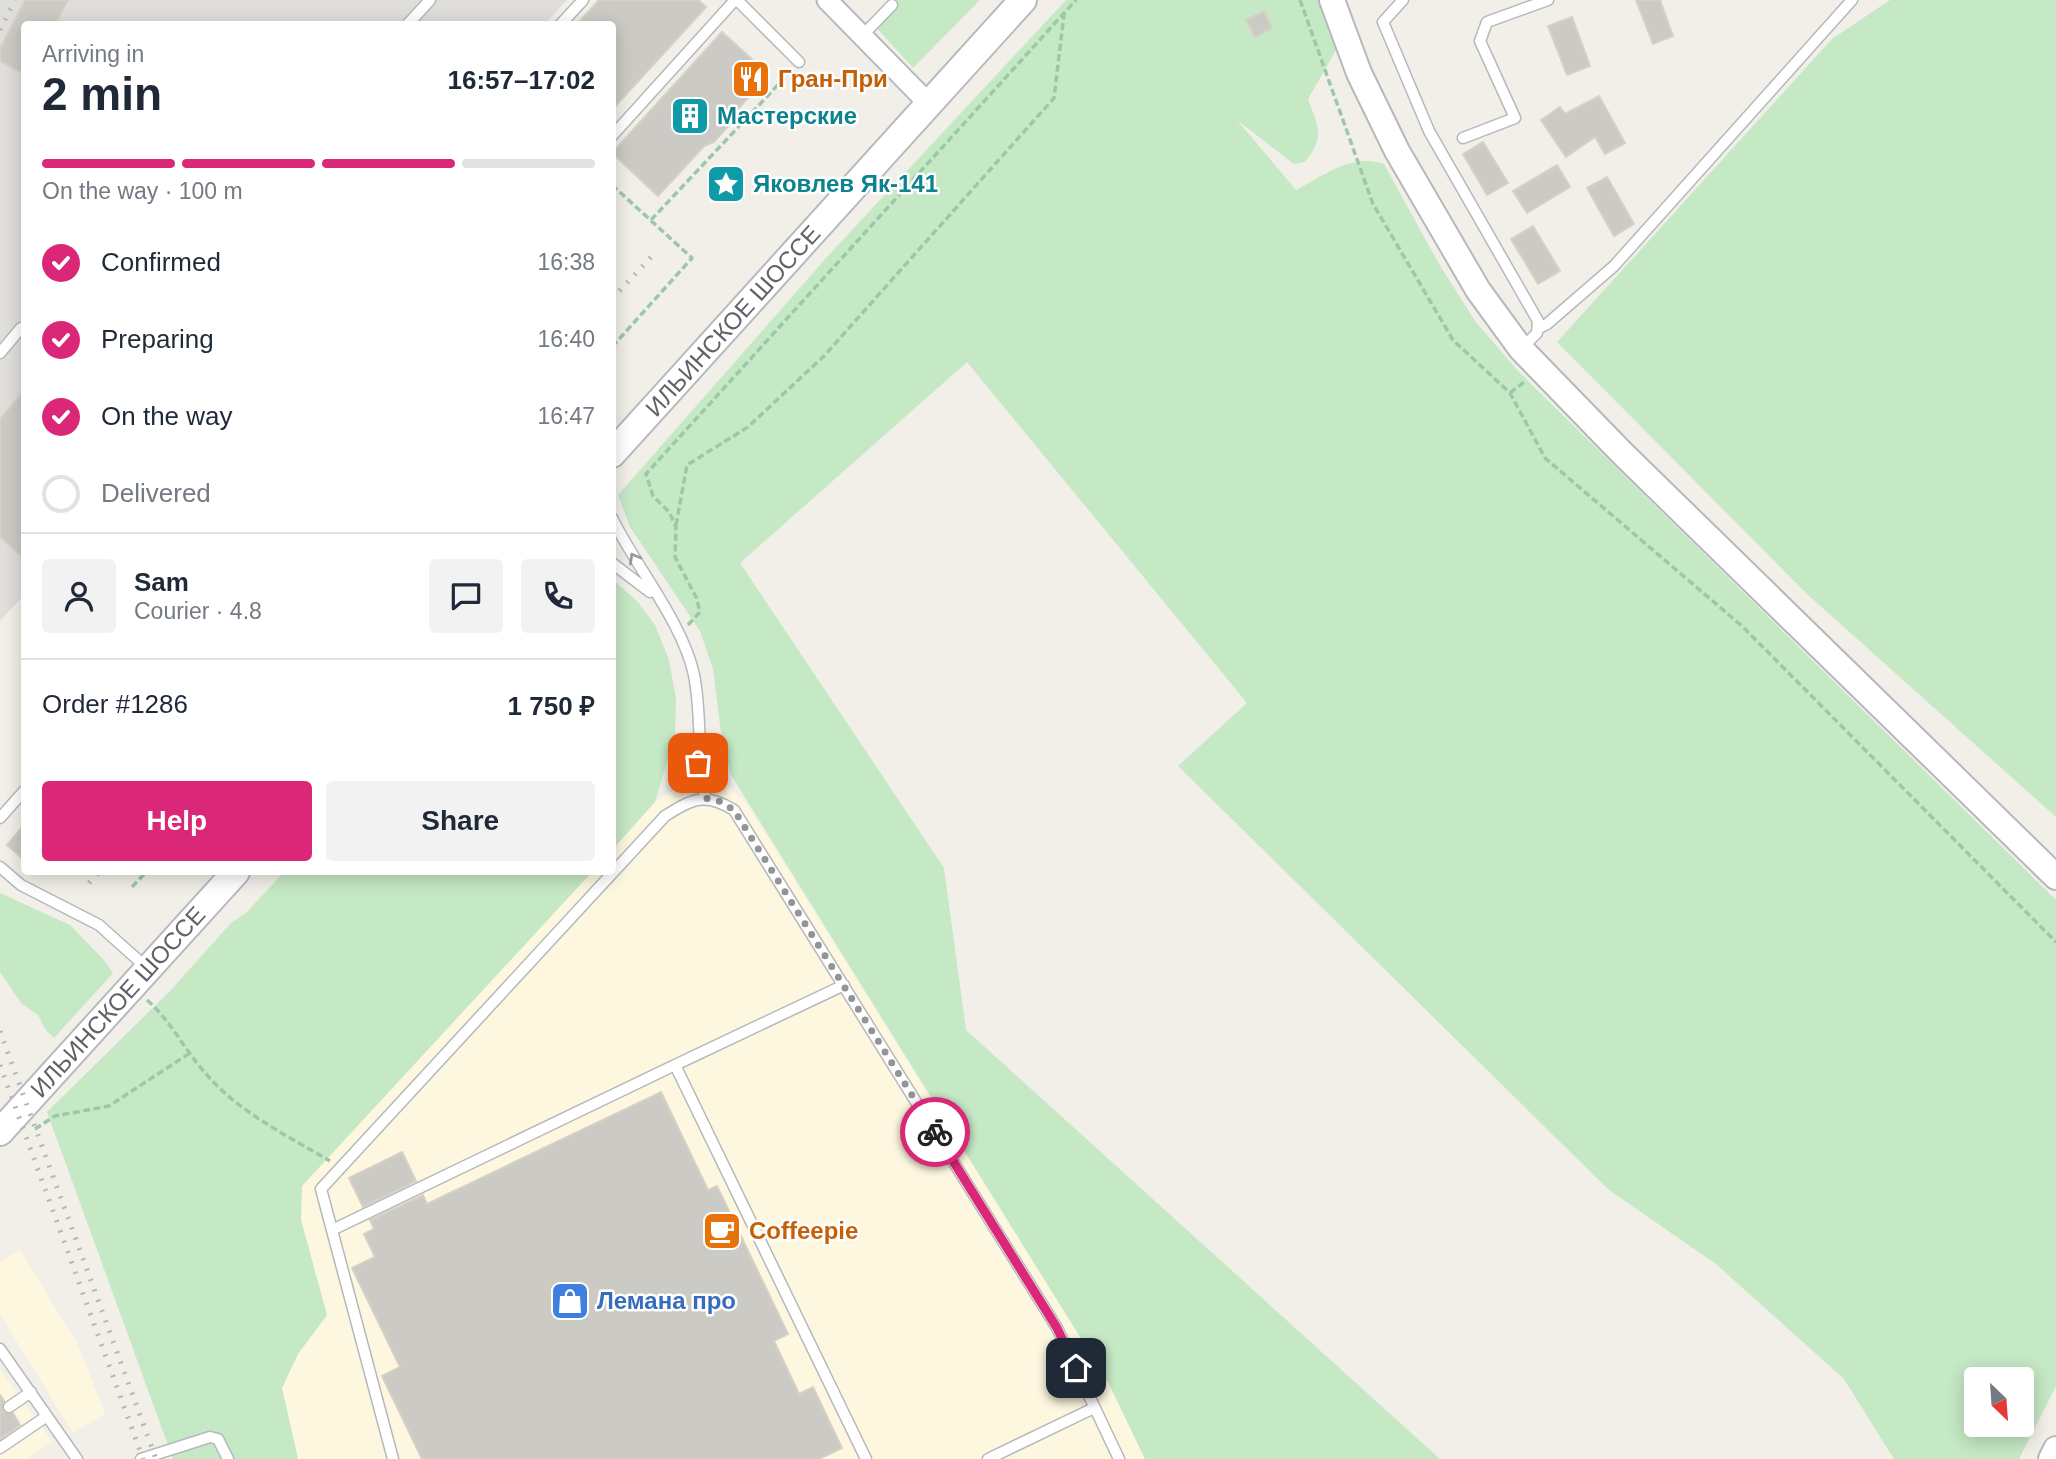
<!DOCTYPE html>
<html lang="en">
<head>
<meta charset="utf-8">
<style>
	:root { --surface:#fff; --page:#f2f2f3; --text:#1f2937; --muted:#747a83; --line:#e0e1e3; --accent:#db2777 }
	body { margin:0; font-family:Arial,sans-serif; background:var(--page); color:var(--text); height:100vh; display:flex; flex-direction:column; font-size:26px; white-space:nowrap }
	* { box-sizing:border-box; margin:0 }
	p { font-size:23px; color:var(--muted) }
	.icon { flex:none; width:38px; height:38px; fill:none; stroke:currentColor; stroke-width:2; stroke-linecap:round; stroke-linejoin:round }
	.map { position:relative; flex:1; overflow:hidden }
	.panel { position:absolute; left:21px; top:21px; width:595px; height:854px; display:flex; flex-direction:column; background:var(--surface); border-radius:7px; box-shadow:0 4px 18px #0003 }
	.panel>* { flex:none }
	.needle { width:46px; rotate:155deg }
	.fabs { position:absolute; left:1964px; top:1367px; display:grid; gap:14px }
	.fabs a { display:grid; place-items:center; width:70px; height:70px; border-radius:7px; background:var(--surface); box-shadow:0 4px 18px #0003; font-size:35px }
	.pin { position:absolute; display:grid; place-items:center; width:60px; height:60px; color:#fff; margin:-30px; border-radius:14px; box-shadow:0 4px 10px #0006 }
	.courier { position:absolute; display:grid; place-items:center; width:70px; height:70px; margin:-35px; border:5px solid #db2777; border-radius:50%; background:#fff; color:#222; box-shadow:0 2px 9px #0007 }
	.summary em { font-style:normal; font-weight:700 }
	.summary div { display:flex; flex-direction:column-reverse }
	.summary { display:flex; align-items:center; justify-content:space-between; height:119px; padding:0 21px }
	h1 { font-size:46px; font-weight:700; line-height:52px }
	.bar { display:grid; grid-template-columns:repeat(4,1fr); gap:10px 7px; align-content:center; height:84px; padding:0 21px }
	.bar i { height:9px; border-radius:5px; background:var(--line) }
	.bar .active { background:var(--accent) }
	.bar p { grid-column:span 4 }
	.line { display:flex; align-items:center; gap:18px; padding:0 21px; border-top:2px solid var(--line) }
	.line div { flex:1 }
	.round { display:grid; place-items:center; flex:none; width:74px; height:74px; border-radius:7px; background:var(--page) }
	ol { padding:0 21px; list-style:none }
	li { display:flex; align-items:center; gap:21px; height:77px }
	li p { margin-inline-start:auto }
	li .icon { padding:7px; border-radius:50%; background:var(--accent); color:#fff; stroke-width:4 }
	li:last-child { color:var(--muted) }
	li i { width:38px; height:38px; border:4px solid var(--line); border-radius:50% }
	.button { display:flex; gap:14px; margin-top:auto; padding:14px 21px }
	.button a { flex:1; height:80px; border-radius:7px; background:var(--accent); color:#fff; font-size:28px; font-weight:700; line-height:80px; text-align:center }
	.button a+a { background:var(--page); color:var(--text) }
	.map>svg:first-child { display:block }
	.commercial { fill:#fef7e0 }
	.industrial { fill:#e0deda }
	.green { fill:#c5e8c5; fill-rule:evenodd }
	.building { fill:#cccac5; stroke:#d6d1c6; stroke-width:2 }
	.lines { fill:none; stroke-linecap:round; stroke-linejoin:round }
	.service-casing { stroke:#b5b8bc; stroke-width:13 }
	.minor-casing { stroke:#b5b8bc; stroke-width:23 }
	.tertiary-casing { stroke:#b5b8bc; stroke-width:28 }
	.secondary-casing { stroke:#b6babf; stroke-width:30 }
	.path { stroke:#9cc7a9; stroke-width:3.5; stroke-dasharray:7 3.5; stroke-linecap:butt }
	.service { stroke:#fff; stroke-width:10 }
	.minor { stroke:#fff; stroke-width:19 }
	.tertiary { stroke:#fff; stroke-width:24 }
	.secondary { stroke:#fff; stroke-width:26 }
	.rail { stroke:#b6b7b8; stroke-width:5; stroke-dasharray:2 9; stroke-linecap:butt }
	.oneway { stroke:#979a9d }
	.done { stroke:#929495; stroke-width:7; stroke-dasharray:0 12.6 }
	.route { stroke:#db2777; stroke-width:9 }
	.labels { text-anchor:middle; stroke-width:5; stroke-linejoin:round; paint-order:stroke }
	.food-label { font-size:24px; font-weight:bold; fill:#c56008; stroke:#fff; text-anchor:start }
	.culture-label { font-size:24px; font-weight:bold; fill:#0d838f; stroke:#fff; text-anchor:start }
	.street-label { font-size:24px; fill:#5f6368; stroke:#fff }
	.shop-label { font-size:24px; font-weight:bold; fill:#366cbe; stroke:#fff; text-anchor:start }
</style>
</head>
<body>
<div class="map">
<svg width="2056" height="1459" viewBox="0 0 2056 1459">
	<rect width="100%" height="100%" fill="#f1efe8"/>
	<!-- commercial -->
	<path class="commercial" d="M703 782 726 785 745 801 1108 1382 1145 1459H298L282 1388 298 1354 327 1315 301 1220 302 1186 592 872H612L613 849 655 802 681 786Z
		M20 1250 77 1343 105 1414 73 1433 0 1314V1262Z
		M0 1370 52 1441 27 1459H0Z"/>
	<!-- industrial -->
	<path class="industrial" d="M0 0H567L545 24H24V595L0 621Z"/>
	<!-- green -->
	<path class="green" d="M897 0H980L913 68 874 25Z
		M1066 0H1325L1339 45 1308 99C1319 129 1325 136 1305 162L1294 164 1237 120 1296 190C1325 175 1351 153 1384 164L1439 264 1475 321 1518 371 2056 900V1386L2019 1459H1894L1844 1379 1716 1264 1609 1190 1178 766 1247 703 967 362 740 563 944 868 966 1030 1440 1459H1145L1108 1382 731 775 722 741 713 669 700 631 630 527 618 495 827 257ZM1976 1379H2021V1424H1976Z
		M1890 0H2056V817L1807 594 1557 342 1832 39Z
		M612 579 637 601 655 625 669 660 676 699 675 735 655 802 613 849Z
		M284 872H592L302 1186 301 1220 327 1315 298 1354 282 1388 298 1459H173L47 1112 170 991 232 922 246 913Z
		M0 893 70 925 104 960 113 973 54 1038 45 1029 38 1015 21 1003 0 972Z"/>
	<!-- building -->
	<path class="building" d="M25 0H68L55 24H24V74L0 61V49Z
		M599 0H698L706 7 612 110V24H577Z
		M1636 0H1660L1673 36 1653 44Z
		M1264 11 1272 28 1255 37 1246 20Z
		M1572 17 1590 66 1567 75 1548 26Z
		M722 32 769 75 735 112 733 121 714 142 704 146 658 196 612 153Z
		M1599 96 1625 143 1605 154 1595 137 1566 157 1541 120 1560 107 1565 114Z
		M1483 142 1508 183 1487 195 1463 154Z
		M1557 165 1570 187 1527 213 1513 191Z
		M1607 177 1634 224 1614 236 1587 188Z
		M1533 226 1560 271 1538 284 1511 239Z
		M24 391V558L0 537V419Z
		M24 825V860L7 845Z
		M661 1092 708 1190 717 1186 788 1334 774 1341 799 1394 813 1387 842 1448 819 1459H422L382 1376 400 1367 352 1268 375 1257 364 1234 374 1229 370 1220 423 1195 427 1204Z
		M402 1152 416 1181 363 1207 349 1178Z
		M0 1395 4 1401 3 1412 13 1413 20 1425 0 1439Z"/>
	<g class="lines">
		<defs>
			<path id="service" d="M737 0 799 62
				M1403 0 1383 22 1429 131 1538 321 1537 333 1521 349
				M408 24 430 0
				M561 24 583 0
				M862 36 892 5
				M612 136 735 0
				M1463 138 1515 118 1480 41 1487 22 1548 0
				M1539 328 1547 324 1614 266 1852 0
				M0 353 21 328
				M612 518C636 567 683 623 694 675 702 715 697 756 705 798
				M612 563 650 592
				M0 818 24 791
				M0 867 21 885 99 925 147 968
				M844 985 675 1065 866 1459
				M332 1230 675 1065
				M0 1349 77 1459
				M9 1407 31 1392
				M0 1448 47 1416
				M141 1459 210 1437 218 1439 228 1459
				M393 1459 321 1189 665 816C692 799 705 792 734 810L1057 1328 1119 1459
				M988 1459 1094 1408"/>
			<path id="minor" d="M827 0 929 104"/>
			<path id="tertiary" d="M1332 0 1359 73 1397 151 1478 290 1521 349 1622 453 2056 877
				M2051 1459 2056 1449"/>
			<path id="secondary" d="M612 454 1023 0
				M0 1132 236 872"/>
		</defs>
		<!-- service casing -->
		<use href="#service" class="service-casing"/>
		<!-- minor casing -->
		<use href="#minor" class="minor-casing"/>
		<!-- tertiary casing -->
		<use href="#tertiary" class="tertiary-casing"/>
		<!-- secondary casing -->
		<use href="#secondary" class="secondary-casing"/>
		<!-- path -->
		<path class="path" d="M1300 0 1373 204 1453 340 1510 393 1545 458 1742 626 2056 942
			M612 185 692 258 612 347
			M651 220 791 71
			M1510 393 1524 382
			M676 525 687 465 748 427 824 356 1054 98 1064 14
			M688 625 700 612 696 597 675 557 676 527 669 512 653 496 646 474 1076 0
			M132 887 146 872
			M147 1000C172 1022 185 1051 207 1075 240 1113 288 1136 330 1161
			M35 1129 55 1116 109 1106 190 1053"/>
		<!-- service -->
		<use href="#service" class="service"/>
		<!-- minor -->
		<use href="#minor" class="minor"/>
		<!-- tertiary -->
		<use href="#tertiary" class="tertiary"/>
		<!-- secondary -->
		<use href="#secondary" class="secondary"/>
		<!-- rail -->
		<path class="rail" d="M0 30 15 0
			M612 299 653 255
			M89 883 99 872
			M0 1031 156 1459
			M0 1065 143 1459"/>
	</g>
	<!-- one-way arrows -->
	<defs><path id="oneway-chevron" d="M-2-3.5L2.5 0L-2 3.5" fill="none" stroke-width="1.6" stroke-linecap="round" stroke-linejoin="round" transform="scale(1.75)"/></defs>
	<use class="oneway" href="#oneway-chevron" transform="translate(634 558) rotate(-120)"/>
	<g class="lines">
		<!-- done -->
		<path class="done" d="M698 763 705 798 719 801 734 810 935 1132"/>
		<!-- route -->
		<path class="route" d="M935 1132 1057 1328 1076 1368"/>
	</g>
	<!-- icons -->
	<defs>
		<symbol id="restaurant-square" viewBox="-11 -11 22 22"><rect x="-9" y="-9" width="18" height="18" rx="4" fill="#e8710a" stroke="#fff"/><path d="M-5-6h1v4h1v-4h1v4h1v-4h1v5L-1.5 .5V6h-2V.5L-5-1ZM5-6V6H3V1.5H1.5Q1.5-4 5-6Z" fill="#fff"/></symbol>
		<symbol id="building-square" viewBox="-11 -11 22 22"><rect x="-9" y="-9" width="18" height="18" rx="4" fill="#0f9aa8" stroke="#fff"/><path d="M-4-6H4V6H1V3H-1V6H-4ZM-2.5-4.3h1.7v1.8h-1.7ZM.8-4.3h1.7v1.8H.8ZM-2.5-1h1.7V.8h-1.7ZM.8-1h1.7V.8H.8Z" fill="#fff"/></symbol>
		<symbol id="sight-square" viewBox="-11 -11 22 22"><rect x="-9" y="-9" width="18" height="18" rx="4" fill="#0f9aa8" stroke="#fff"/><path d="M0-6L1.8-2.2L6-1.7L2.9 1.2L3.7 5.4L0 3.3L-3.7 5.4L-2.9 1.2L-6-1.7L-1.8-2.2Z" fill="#fff"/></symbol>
		<symbol id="cafe-square" viewBox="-11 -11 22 22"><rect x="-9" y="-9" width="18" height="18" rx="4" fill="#e8710a" stroke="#fff"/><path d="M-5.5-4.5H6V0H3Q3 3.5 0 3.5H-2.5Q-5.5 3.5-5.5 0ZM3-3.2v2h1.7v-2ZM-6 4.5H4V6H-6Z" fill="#fff"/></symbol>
		<symbol id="shop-square" viewBox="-11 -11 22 22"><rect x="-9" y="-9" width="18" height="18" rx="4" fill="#3f7fe0" stroke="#fff"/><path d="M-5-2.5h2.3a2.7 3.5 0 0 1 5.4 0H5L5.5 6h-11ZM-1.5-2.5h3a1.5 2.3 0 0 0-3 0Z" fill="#fff"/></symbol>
	</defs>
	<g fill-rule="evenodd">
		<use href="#restaurant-square" x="729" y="57" width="44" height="44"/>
		<use href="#building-square" x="668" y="94" width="44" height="44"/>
		<use href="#sight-square" x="704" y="162" width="44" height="44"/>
		<use href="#cafe-square" x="700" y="1209" width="44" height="44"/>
		<use href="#shop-square" x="548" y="1279" width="44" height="44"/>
	</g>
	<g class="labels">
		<!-- food labels -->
		<g class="food-label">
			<text x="778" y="87">Гран-При</text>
			<text x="749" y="1239">Coffeepie</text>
		</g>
		<!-- culture labels -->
		<g class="culture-label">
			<text x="717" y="124">Мастерские</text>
			<text x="753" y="192">Яковлев Як-141</text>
		</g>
		<!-- street labels -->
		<g class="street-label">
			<text transform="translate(733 321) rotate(-48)" y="8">ИЛЬИНСКОЕ ШОССЕ</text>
			<text transform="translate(118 1002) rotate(-48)" y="8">ИЛЬИНСКОЕ ШОССЕ</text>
		</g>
		<!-- shop labels -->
		<g class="shop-label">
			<text x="597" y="1309">Лемана про</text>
		</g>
	</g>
</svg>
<div class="fabs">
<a><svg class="needle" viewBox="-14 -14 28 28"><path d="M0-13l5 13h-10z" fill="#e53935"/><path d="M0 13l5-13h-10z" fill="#747a83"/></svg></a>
</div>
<div class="pin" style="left:698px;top:763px;background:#ea580c"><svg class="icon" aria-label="bag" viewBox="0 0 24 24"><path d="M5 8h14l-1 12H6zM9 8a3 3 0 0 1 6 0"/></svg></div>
<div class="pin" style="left:1076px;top:1368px;background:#1f2937"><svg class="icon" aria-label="home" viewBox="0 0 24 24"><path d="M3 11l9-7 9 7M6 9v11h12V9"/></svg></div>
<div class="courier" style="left:935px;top:1132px"><svg class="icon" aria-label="bike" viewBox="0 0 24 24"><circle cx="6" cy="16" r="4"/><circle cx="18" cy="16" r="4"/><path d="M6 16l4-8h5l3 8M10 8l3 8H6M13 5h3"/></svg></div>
<section class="panel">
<div class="summary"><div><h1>2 min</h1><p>Arriving in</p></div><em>16:57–17:02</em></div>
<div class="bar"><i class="active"></i><i class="active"></i><i class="active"></i><i></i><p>On the way · 100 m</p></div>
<ol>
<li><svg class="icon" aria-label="check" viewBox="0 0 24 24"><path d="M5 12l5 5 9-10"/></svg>Confirmed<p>16:38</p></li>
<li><svg class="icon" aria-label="check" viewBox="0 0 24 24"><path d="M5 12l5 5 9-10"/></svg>Preparing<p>16:40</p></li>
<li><svg class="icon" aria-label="check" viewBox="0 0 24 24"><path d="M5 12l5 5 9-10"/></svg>On the way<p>16:47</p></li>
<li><i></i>Delivered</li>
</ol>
<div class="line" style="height:126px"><a class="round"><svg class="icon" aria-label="person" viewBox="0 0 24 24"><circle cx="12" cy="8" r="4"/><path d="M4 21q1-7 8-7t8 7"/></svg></a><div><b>Sam</b><p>Courier · 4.8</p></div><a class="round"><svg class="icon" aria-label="chat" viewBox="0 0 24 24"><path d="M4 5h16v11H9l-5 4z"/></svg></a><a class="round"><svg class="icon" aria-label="phone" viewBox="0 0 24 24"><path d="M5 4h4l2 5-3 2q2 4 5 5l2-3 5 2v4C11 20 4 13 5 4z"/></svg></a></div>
<div class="line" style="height:91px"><div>Order #1286</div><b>1 750 ₽</b></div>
<div class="button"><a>Help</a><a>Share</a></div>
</section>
</div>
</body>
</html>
